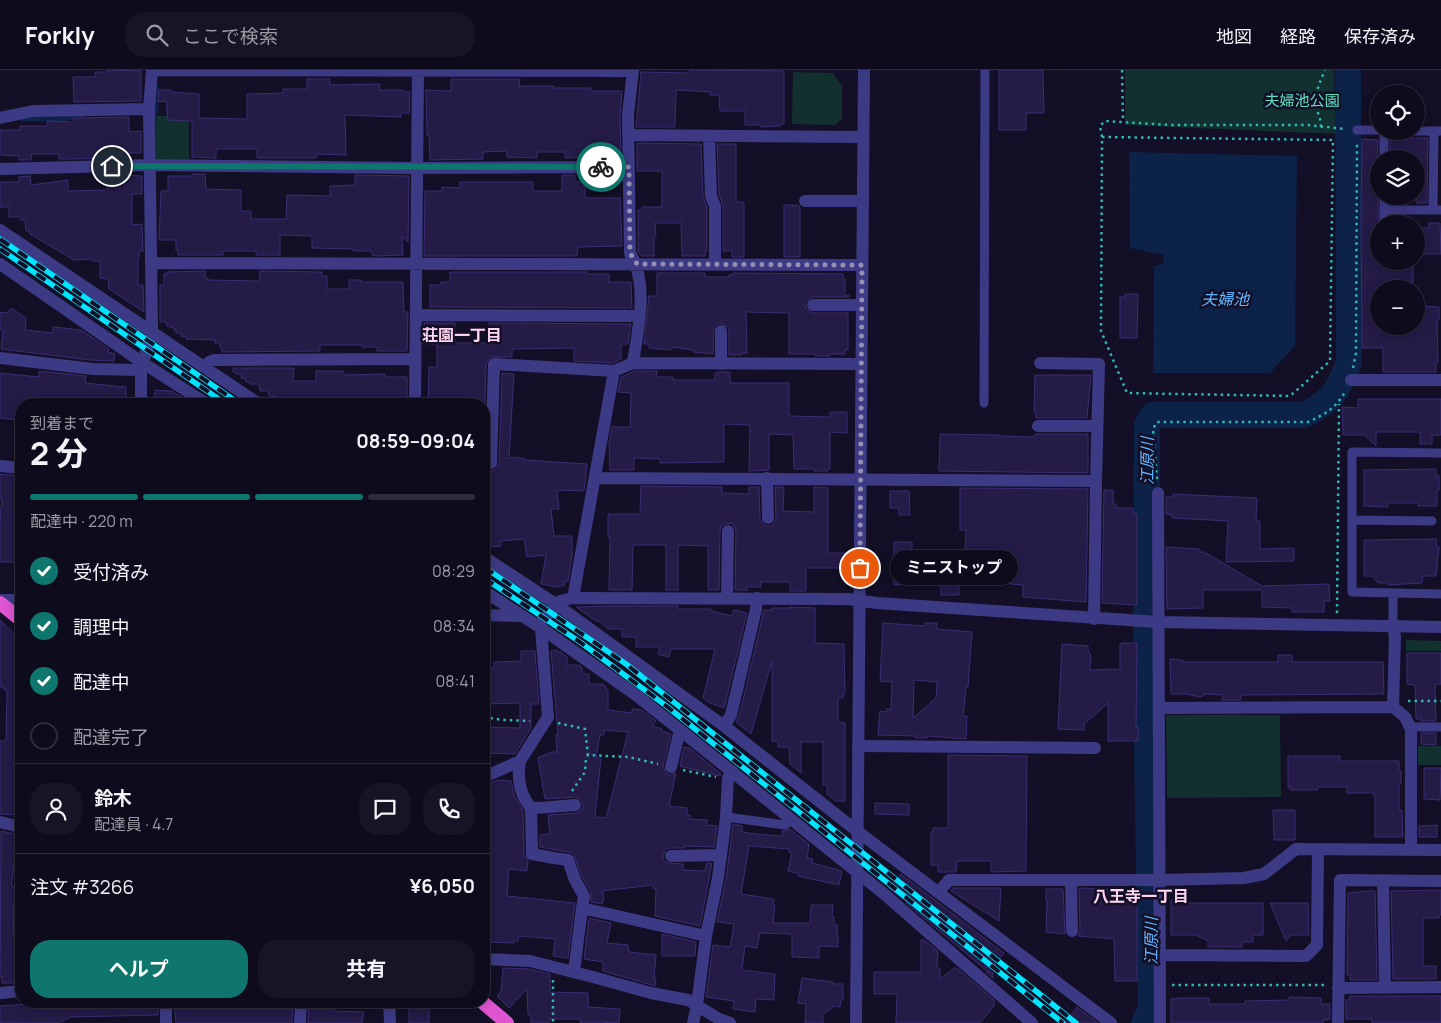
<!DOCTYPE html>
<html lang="ja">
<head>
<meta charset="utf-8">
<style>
	:root { --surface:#0e0b1c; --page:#171425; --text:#f1f3f6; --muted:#9b9ba3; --line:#2e2b3b; --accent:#0f766e }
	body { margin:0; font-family:Manrope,"Noto Sans JP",sans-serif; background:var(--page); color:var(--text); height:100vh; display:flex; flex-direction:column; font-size:19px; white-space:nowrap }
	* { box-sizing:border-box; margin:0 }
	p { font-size:16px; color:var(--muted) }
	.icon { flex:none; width:28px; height:28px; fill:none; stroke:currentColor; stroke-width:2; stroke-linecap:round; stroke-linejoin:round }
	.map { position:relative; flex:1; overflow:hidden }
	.drawer { position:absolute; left:15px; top:328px; width:475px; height:610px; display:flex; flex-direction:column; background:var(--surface); border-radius:20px; box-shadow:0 2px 12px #0003,0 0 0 1px var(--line) }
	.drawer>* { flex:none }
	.buttons { position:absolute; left:1370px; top:15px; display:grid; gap:10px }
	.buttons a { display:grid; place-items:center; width:55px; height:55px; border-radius:50%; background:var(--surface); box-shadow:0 2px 12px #0003,0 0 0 1px var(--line); font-size:25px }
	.pin { position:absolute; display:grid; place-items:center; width:42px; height:42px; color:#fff; margin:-21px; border:2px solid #fff; border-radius:50%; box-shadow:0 1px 5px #0007 }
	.courier { position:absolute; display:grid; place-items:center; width:50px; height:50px; margin:-25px; border:4px solid #0f766e; border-radius:50%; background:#fff; color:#222; box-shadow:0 1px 6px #0007 }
	.bubble { position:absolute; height:35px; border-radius:18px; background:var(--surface); box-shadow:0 2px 12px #0003,0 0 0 1px var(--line); font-size:16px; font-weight:700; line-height:35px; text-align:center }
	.summary em { font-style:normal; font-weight:700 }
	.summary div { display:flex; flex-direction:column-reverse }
	.summary { display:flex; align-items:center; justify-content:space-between; height:85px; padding:0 15px }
	h1 { font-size:32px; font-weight:700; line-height:38px }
	.bar { display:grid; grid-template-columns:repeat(4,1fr); gap:8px 5px; align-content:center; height:60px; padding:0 15px }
	.bar i { height:6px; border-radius:4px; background:var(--line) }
	.bar .current { background:var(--accent) }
	.bar p { grid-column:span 4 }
	.line { display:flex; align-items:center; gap:12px; padding:0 15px; border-top:1px solid var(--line) }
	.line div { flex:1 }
	.round { display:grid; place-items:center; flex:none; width:52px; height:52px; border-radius:20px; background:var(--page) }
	ol { padding:0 15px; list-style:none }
	li { display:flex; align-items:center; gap:15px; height:55px }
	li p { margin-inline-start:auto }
	li .icon { padding:5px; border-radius:50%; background:var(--accent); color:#fff; stroke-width:4 }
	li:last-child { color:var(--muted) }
	li i { width:28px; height:28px; border:2px solid var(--line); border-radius:50% }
	.button { display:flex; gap:10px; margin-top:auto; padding:10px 15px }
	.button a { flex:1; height:58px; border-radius:20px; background:var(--accent); color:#fff; font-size:20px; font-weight:700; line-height:58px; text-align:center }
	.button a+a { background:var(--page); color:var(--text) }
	header { display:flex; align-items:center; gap:30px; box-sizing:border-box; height:70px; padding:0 25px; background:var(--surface); border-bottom:1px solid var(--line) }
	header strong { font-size:24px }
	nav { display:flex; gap:28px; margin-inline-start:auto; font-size:18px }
	.search { width:350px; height:45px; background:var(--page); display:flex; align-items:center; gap:12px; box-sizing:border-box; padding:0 18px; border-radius:20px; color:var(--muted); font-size:19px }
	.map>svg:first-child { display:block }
	.green { fill:#12302f }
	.water { fill:#0c2248 }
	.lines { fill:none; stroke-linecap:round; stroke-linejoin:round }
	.stream { stroke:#0c2248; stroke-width:4.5 }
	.river { stroke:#0c2248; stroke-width:26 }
	.building { fill:#241b47; stroke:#3b2d73; fill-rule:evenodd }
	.path { stroke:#2fb8b0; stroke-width:2.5; stroke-dasharray:2.5 4; stroke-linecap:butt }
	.service { stroke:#3d3a85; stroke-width:9 }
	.minor { stroke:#3d3a85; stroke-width:12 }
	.tertiary { stroke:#3d3a85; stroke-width:12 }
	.trunk { stroke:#e055d1; stroke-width:14 }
	.rail-casing { stroke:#00e5ff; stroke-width:5.5 }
	.rail { stroke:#130f26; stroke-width:4; stroke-dasharray:11; stroke-linecap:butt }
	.done { stroke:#948fb3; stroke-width:5; stroke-dasharray:0 9 }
	.route { stroke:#0f766e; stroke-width:6 }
	.labels { text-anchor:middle; stroke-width:5; stroke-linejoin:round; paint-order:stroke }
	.park-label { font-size:15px; fill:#5fe0c0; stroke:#130f26 }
	.water-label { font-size:16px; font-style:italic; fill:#62b6ff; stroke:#130f26 }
	.neighbourhood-label { font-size:16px; font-weight:bold; fill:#ffd6f0; stroke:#130f26 }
</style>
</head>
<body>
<header>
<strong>Forkly</strong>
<div class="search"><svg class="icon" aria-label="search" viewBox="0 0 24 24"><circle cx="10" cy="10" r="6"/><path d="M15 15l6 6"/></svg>ここで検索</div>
<nav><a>地図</a><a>経路</a><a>保存済み</a></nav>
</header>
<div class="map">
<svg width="1441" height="953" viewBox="0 0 1441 953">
	<rect width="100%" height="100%" fill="#130f26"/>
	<!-- green -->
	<path class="green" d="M1125 0H1334L1335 39 1338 64 1125 55Z
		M793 2 833 3 842 16V49L835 55 792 54Z
		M156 46H189V89L156 90Z
		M1406 570 1441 571V581H1406Z
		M1166 645H1280L1281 727 1167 728Z
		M1418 676H1441V695H1418Z"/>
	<!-- water -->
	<path class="water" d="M1129 82 1297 86 1295 276 1270 303H1153L1154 196 1164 193 1163 185 1130 178Z"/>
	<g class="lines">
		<!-- stream -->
		<path class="stream" d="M156 43 157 17
			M21 49H64L81 46"/>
		<!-- river -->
		<path class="river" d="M1144 953 1151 938 1146 606 1147 354 1153 345H1304C1334 330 1337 322 1349 292L1348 0"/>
	</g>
	<!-- building -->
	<path class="building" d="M108 0 141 1V31L74 32 73 7H95V2H108Z
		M690 0 784 1V54H780V56L761 57V55H745V41H720L719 25H710V22L676 20 675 57H636L641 2 689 3Z
		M999 0H1043L1044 43H1026V60H999Z
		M307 9H330V15L380 14 379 20H403V22H410L409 43H401V47L345 45 346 85 316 84V88H257V79H216V88L192 87V51L168 50 166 31 158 32 159 20H171V22L199 24V48L247 49V24L283 23V19H307Z
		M451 9H520L519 16H554V18H591V21H622L620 45 621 89H611V86L565 88V82H537V88L507 87V81L483 82V89L430 90 429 65 427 66 426 20 451 21Z
		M129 47V62L141 61V83H123V88L67 89H59V84H32L31 90H19V86L0 85V60H20V56H47V51L74 52V48Z
		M1398 68H1428L1427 133H1416V89H1390V70Z
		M1362 69 1378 70 1376 126H1378L1379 192H1413V219H1379V256H1416V236L1439 237V250H1437L1438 292H1436V302H1383V278H1362L1361 145Z
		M637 73 701 74 703 126 707 138V181H705V186H682L681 153H655L656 167H654V186H641L638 181V140H642V137H662V101H637Z
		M717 74H736V132H744V187H732V181H723V136L719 124Z
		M192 104H205L206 119 241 120V141H251V149H286L287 125 330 126V116L355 115V105L409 106 408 172 402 166 403 185 376 186 372 185V181H353V179L312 178V166L280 165V185H256V181H223V185H178V179L176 180V170H159L161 121H168V106H192Z
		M123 105 142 106V124H132V155L142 154 143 181H139V188H138V215H143L144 242 109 219 108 209 100 208V191H92V189L74 190 30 164V161H26L25 150H21L20 147H9V137H0V112H19V107L30 106 31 115 68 110V121L107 120V107Z
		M562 105H575V112H585V128H620L622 176 578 177 577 186H424L425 121H442V117L460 118V112H533V121H562Z
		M1390 126H1408V134H1390Z
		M784 135H798L800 137V187H784Z
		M1390 146H1407V154H1390Z
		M1429 153H1440L1441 184H1416V158H1429Z
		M205 201V208H208V210L259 211 260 201 322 202V206H327V219H349V210H361V212H403L404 242H408L407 281H377V277H362V275H320V281L222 282V278H220V273H215V270L186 269V266L182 267 180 263H176V260H174V258L167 256 166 252H160V215H164V204H167V202Z
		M450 202H587V204H609V212H631L632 238 430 237V215H441V212H450Z
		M657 203H705V207H729V205H733V203L843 204V209H845V226L849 225V227H813L806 231 805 235 806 239 813 243H848V280H845V284H830V286H815V284H789V243L746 242 747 283H742V285H729V261L728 257 721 253 717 254 714 257 713 284 694 282V280L671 277V280L649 278V274H644L649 226H657Z
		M1125 224H1138L1137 268H1120V227H1125Z
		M11 238 26 248 25 260 53 263V257L81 260 109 279 108 282 115 284 114 291 90 290 1 279 3 260H0V242L7 243Z
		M424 253H455V273H489V253L631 254 628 274H621V289L613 293 574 291V278L512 279V287H490L486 294 484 364V334H428L429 297H437V275L429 274V272L424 274Z
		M233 298H294L293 311H316V301H343L345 305 385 304V307H407V330L313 328V331H309V334L278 333V327L269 326 268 321H260L259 314H250V312H246L245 308H241V304H236L235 302H233Z
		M39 301 86 306 85 313 126 317V334H21V350L0 348V303L39 307Z
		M635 301H657L656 307H673V310H715V303H718V302H730V313H789V346L830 347V342H847V363L830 362V399H828V401H814V399H794L793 365 769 364V400L749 401 750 355 724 354V392L660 393V389L634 388V400H610L609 374 612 357H630L631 323 618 322 621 307Z
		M502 303 514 304 509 388 519 387V389L524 388V390L587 394 584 421 557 420 559 439H551L554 466H572V486L568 511H565V515L557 517 541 514 546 485 527 487 524 469 500 471 501 476 489 477 488 471H484V397L487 400 491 401 495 400 499 394Z
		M1035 305H1091L1087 348H1036V342H1034Z
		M155 320 172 321 192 334H154Z
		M1358 329H1441V365H1432V374H1420V362H1376V376L1364 365H1343L1342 337 1358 338Z
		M940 364 999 365V366L1034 367 1036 364H1088V403L939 401Z
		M1436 399V406H1439V420H1437V436H1418V433H1388V437L1364 436V400Z
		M0 404 21 406V492H0V449L2 428H0Z
		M641 416 722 417V423L749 424V417H759L760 449 764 455 768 456 773 455 776 448 775 417H784L783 441 814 442V417L828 418V483H845V498H806V521H790V512H761V517H747V520H735L736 461 733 454 728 453 721 456 720 461 719 520H708V476L678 475V520H666V475H633L632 520H609L610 467H608V444H640Z
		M960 418 1088 419 1086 532 1023 527V515L1010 514V511H1005V504L964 501 966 460H960Z
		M1104 420H1113V434H1116V438H1133V444H1137V535L1102 533Z
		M890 421H909L910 445H899V438H890Z
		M1173 424 1257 428 1256 451H1260V479L1294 478V491L1226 492 1228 451 1172 448V445L1166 444V427H1173Z
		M1436 469 1437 477H1439L1436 506H1423L1422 513 1388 515V513H1378L1372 506H1364V470Z
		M894 472H912V514L894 515Z
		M1166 477 1200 479V482H1204L1262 516 1329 514 1330 531H1324V542H1292V538L1262 537V520H1203V538L1167 539Z
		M959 491V525H941L940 492Z
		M609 536H678V539H711V541L732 546 734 540 747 543 724 638 710 633 703 628 715 579H671L669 587 658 584 660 577H636V567H622V559H608L599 551H596L576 537Z
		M790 537 815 538V573L844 574 845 624H843V628H838V652L845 653V731H836L827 724V715H823V672H801V703L790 694 789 677H778V671H772V591L751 664 736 652 739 647 764 540H772V538H790Z
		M0 550 21 570V745L0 744V671H6L7 620H4V617H0Z
		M883 553 925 556V553H937V559L972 562 968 617H966L963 646H967L966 669 927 666V668H916V666L878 665 880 641 887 642V639H891L892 612 880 611ZM914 610 937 612 936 628 913 648Z
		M1123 573H1137L1136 658 1138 657V671H1108V633L1084 654V660L1058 659 1062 574 1088 576V581L1091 586 1090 600 1120 599V574Z
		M557 580V582H561L567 587V595H579L582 597V604H589V614H603V616H606V620H608V640L632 643V639L642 640 656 651 652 656 662 659V661L671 664 663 696 666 703 670 705 676 703 669 736 687 738V745H690V749L707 750V755L717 756 714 777 685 776V778H670L666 779 663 786 664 791 668 793 683 794V800L705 801 707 793H712L700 856 655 846 656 819H654L653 815 602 821 604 828 602 834 591 832V822L582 807 573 783 540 777V765L550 764 548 745 576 743 582 739 583 735 581 730 575 727 545 729 538 688 551 682H557L556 665H558L551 581ZM604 660 628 662 606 748 595 747 601 688H596L600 665H604Z
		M521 581H535L539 634H531V658L515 684 486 683 487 657 520 658V633L486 634V600L494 598V592L521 591Z
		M1407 583H1441V614H1436L1435 618 1436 651H1421V649H1416L1415 615 1407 614Z
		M1278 585H1292V592H1383L1384 624 1241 625V630H1222V625L1206 624 1200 627 1186 624H1171L1170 589 1183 590V592H1278Z
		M1421 663H1436V675L1421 674Z
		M684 677 690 678 721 704 720 706 680 696Z
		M948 685 1027 686 1026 801 991 802V791H957L956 802H938V795H931V762H933V758H948Z
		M1288 686H1340V691H1399V701H1401V714H1399V740H1402L1403 767H1375V726H1374V723H1347V717H1317L1318 720H1290V716L1288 717Z
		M1424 698H1441L1440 730 1424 729Z
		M498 710 511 711 514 725 523 741 524 784 528 791 527 801 509 799 507 826 575 833 568 888 553 886 555 869 519 866 518 871H514V873L484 872V718L485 715Z
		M875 733 909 734V745L875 744Z
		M1273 740H1295V770H1274Z
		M733 754 742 756V762L756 764 782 766V761L790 759 809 774 807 788 813 789 812 793 842 801 839 815 798 806 799 804 788 801 792 783 789 782V779L749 776 741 824 774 829 773 835H775L773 853H810L811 835H833L832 847H834V855H837V865H838V877L819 876V888L792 887V864L760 863 757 878 745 876 742 900 775 904 774 930 756 929 755 942 733 939 734 931 706 927 713 875 730 877 734 854 717 852 726 809Z
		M1437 755V767H1419V756Z
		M1 761 19 765 11 816 21 818V836L13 835V849L14 866 21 864V913H2V907H0Z
		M901 804 1004 883 989 902 993 903V908L986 902H988L906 833 907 830 902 829 889 818Z
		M953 818H1001L999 851 951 821Z
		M1079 818 1137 820V911H1115L1114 869 1078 866 1080 861Z
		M1046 819H1063L1065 864 1046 862 1047 831H1046Z
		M1441 820V845H1439V848H1423V896H1436V909H1393L1391 821Z
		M1368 821H1375L1377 910H1350V905H1347L1348 823Z
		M1171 830 1184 831V833H1263V865H1253V872H1242V877H1208V871L1196 865H1171Z
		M1270 833H1308L1309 865H1291L1286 871Z
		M589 848 611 853 607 873 628 875 629 882 656 885 654 908H656L655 916 603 901V892L584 889Z
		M662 864 696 872 695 886H662Z
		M921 870H924L938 881 937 898H940V909L954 898H957L994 930V936L980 953H896L897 924H874V902H921Z
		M503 898 529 899 550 904V922L588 923V937L620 939 619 953 598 952V953H580L581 949H549V953H531V945H528L527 919 509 938 497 926 501 921Z
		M802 908 833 912V914H843V929L841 931 840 937 834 936 823 945V953H805L806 934 798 933Z
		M1350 926H1441V953H1372V949H1346V930H1349Z
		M1289 927 1321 928V934H1330V949L1324 950 1323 953H1171V929H1176V928H1209V934H1245V931L1289 930Z
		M69 931H158V945L71 947 58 953H0V936Z
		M204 931H293L292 953H176L174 932 204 933Z
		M309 931H334V941L364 942 362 953H308Z
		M409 931H429V953H409Z
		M1077 937 1098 953H1065Z"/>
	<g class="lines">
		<!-- path -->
		<path class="path" d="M1122 0 1123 51
			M1321 57C1321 49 1318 44 1316 37 1314 24 1320 12 1325 0
			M1102 67 1333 70 1330 291 1290 326 1127 323 1101 261 1102 67 1100 56 1105 51 1170 55H1307L1346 59
			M1353 298 1356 283 1357 71
			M1157 409 1153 359 1157 352H1308C1325 344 1335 339 1345 322
			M1337 543 1339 334
			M1408 631H1441
			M484 647 503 650 530 651
			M558 653 585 659 588 685 628 687 658 694
			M484 679V692
			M683 700 716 707
			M572 721 585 702 586 688 588 685
			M553 910V953
			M1172 915H1326"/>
		<!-- service -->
		<path class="service" d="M1357 60H1379
			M1416 61H1441
			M1384 89V61
			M1384 140H1441
			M1433 140 1434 61
			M1384 154V126
			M984 333 985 0
			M1441 383 1352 382V522L1441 524
			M1352 450 1432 451
			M1393 523V555
			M1410 657H1441
			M726 747 785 755 792 749"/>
		<!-- minor -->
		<path class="minor" d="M0 48 33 41 149 39
			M629 65 863 67
			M709 67 711 126 715 136V194
			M0 99 149 95 417 98 629 97
			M805 131H863
			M0 160 259 334
			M151 193 862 195
			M0 194 143 293 207 334
			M813 235H862
			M416 245 640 246
			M721 261V294
			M0 288 93 299 141 300
			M633 293C638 259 649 214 630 183L628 45 633 0
			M1040 293 1099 294 1096 411 1094 549
			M206 297 209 292 214 290 415 289
			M1351 310H1441
			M141 334V300L152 261 149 39 152 0 633 1
			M415 334 418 0
			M1038 356H1097
			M491 393 494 294 614 301 633 293 861 294
			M0 396 21 398
			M595 408 1096 411
			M767 408 768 448
			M1158 423 1160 953
			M484 487 557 535 724 656 857 761 1111 953
			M484 521 541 558 636 625 680 660 883 823 1032 953
			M573 528 614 301
			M727 528 728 461
			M0 530H21
			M484 545 522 546
			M1393 555 1395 567 1393 637 1405 647 1411 659V780
			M1159 638 1393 637
			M724 656 731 645 756 539 757 528
			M858 676 1095 678
			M520 691C517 708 520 725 531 738 546 738 559 736 575 735
			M671 697 680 660
			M484 707 520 691 548 647 541 558
			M531 738 532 784C544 786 555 789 568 790L575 810 584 826 582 838
			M0 752 21 757
			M671 786 721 785
			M21 810V809
			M1071 810 1072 861
			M1383 810 1385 918
			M939 822 949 810H1160L1244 808 1264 804 1296 779 1441 780
			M1160 885 1306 886 1317 875 1318 779
			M484 889 530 891 593 907 651 923 688 930 719 949 730 953
			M574 902 582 838 706 866
			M1338 918 1441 917
			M0 923 21 921
			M389 931 390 953
			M166 953V931
			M300 953 301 931
			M693 953 697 935 706 866 718 808 726 747 728 708 732 701
			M1338 953 1340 810 1441 811"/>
		<!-- tertiary -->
		<path class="tertiary" d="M538 556 560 531 573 528 848 529 877 533 1158 552 1441 557
			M856 953 864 0"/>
		<!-- trunk -->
		<path class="trunk" d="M0 533 21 550
			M481 931 507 953"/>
		<defs>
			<path id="rail" d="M0 169 240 334
				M0 179 226 334
				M484 497 626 594 1076 953
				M484 508 580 572 665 635 1063 953"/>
		</defs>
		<!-- rail casing -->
		<use href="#rail" class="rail-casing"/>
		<!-- rail -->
		<use href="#rail" class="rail"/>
	</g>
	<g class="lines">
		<!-- done -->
		<path class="done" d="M601 97H629L630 183 637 194 862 195 860 498"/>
		<!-- route -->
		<path class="route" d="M112 96 601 97"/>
	</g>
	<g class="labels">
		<!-- park labels -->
		<g class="park-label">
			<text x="1302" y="36">夫婦池公園</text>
		</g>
		<!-- water labels -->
		<g class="water-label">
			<text x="1225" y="235">夫婦池</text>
			<text transform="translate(1147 391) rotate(-90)" y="6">江原川</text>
			<text transform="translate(1151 871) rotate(-90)" y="6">江原川</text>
		</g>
		<!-- neighbourhood labels -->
		<g class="neighbourhood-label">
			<text x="462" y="271">荘園一丁目</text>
			<text x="1141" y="832">八王寺一丁目</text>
		</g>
	</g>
</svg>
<div class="buttons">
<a><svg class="icon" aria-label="locate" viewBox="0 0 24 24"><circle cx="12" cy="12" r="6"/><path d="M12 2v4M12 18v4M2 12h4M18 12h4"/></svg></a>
<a><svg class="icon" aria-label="layers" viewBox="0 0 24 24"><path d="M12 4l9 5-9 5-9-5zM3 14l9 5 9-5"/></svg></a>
<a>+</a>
<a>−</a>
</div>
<div class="pin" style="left:860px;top:498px;background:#ea580c"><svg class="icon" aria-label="bag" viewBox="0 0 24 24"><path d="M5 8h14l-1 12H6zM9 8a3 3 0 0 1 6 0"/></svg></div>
<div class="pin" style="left:112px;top:96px;background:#1f2937"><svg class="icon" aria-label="home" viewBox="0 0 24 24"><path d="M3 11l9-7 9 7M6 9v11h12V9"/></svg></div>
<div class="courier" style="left:601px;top:97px"><svg class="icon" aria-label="bike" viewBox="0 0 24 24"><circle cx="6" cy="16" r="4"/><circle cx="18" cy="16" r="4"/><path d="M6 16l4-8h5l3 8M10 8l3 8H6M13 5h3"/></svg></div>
<div class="bubble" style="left:890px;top:480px;width:128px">ミニストップ</div>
<section class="drawer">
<div class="summary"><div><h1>2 分</h1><p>到着まで</p></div><em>08:59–09:04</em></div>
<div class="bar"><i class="current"></i><i class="current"></i><i class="current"></i><i></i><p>配達中 · 220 m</p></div>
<ol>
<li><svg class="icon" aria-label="check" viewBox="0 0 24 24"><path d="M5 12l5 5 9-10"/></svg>受付済み<p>08:29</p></li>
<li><svg class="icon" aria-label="check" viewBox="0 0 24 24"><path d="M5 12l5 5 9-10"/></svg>調理中<p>08:34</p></li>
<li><svg class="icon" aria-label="check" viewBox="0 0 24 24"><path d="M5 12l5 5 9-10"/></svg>配達中<p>08:41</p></li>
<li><i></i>配達完了</li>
</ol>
<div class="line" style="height:90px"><a class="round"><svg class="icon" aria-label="person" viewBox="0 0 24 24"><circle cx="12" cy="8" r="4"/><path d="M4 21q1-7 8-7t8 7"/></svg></a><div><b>鈴木</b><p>配達員 · 4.7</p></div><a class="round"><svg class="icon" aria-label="chat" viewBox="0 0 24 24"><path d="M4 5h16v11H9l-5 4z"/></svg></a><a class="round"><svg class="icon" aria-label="phone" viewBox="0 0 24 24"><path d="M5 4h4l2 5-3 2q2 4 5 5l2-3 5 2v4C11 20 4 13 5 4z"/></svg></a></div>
<div class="line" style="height:65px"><div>注文 #3266</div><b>¥6,050</b></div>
<div class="button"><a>ヘルプ</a><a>共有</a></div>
</section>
</div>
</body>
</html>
